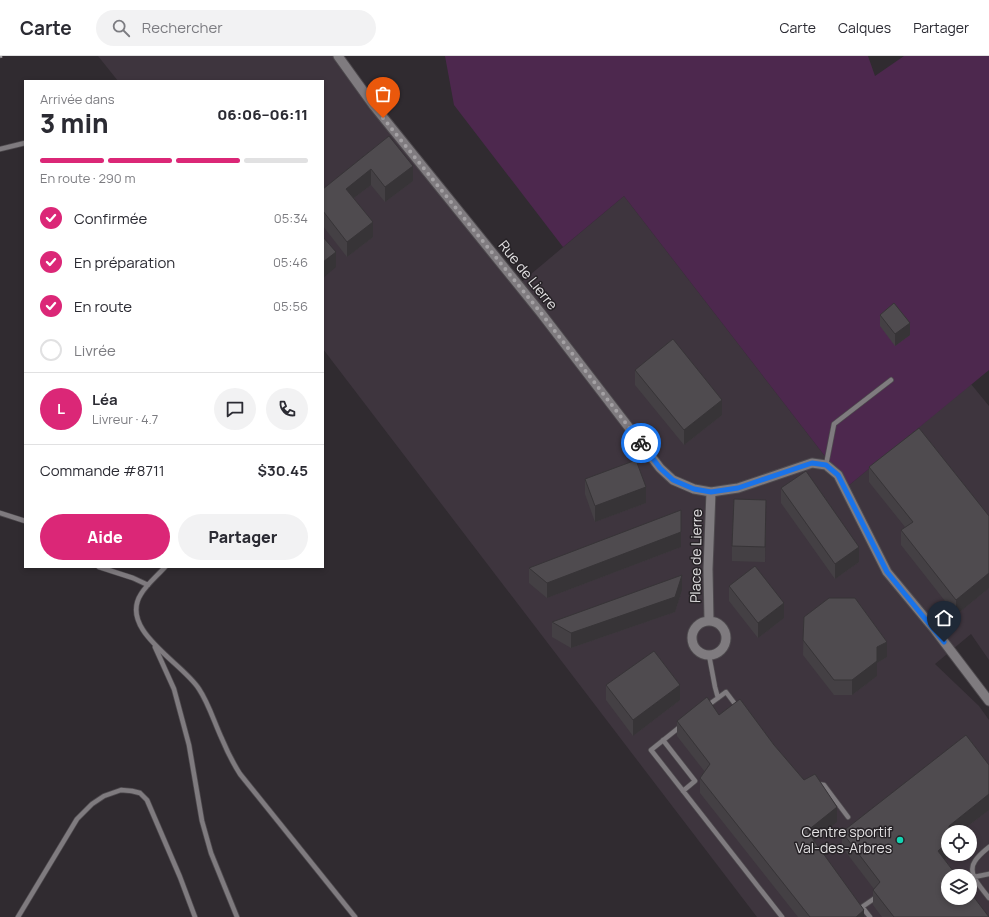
<!DOCTYPE html>
<html lang="fr">
<head>
<meta charset="utf-8">
<style>
	:root { --surface:#fff; --page:#f2f2f3; --text:#2b2b33; --muted:#7c7c81; --line:#e1e1e2; --accent:#db2777 }
	body { margin:0; font-family:Manrope,sans-serif; background:var(--page); color:var(--text); height:100vh; display:flex; flex-direction:column; font-size:15px; white-space:nowrap }
	* { box-sizing:border-box; margin:0 }
	p { font-size:13px; color:var(--muted) }
	.icon { flex:none; width:22px; height:22px; fill:none; stroke:currentColor; stroke-width:2; stroke-linecap:round; stroke-linejoin:round }
	.map { position:relative; flex:1; overflow:hidden }
	.side { position:absolute; left:24px; top:24px; width:300px; height:488px; display:flex; flex-direction:column; background:var(--surface); border-radius:0px; box-shadow:0 2px 6px #0003 }
	.side>* { flex:none }
	.tools { position:absolute; left:941px; top:769px; display:grid; gap:8px }
	.tools a { display:grid; place-items:center; width:36px; height:36px; border-radius:50%; background:var(--surface); box-shadow:0 2px 6px #0003; font-size:20px }
	.pin { position:absolute; display:grid; place-items:center; width:34px; height:34px; color:#fff; margin:-41px -17px; border-radius:50% 50% 50% 0; rotate:-45deg; box-shadow:0 0 4px #0007 }
	.pin .icon { rotate:45deg }
	.courier { position:absolute; display:grid; place-items:center; width:40px; height:40px; margin:-20px; border:3px solid #1a73e8; border-radius:50%; background:#fff; color:#222; box-shadow:0 1px 5px #0007 }
	.head em { font-style:normal; font-weight:800 }
	.head div { display:flex; flex-direction:column-reverse }
	.head { display:flex; align-items:center; justify-content:space-between; height:68px; padding:0 16px }
	h1 { font-size:26px; font-weight:800; line-height:30px }
	.bar { display:grid; grid-template-columns:repeat(4,1fr); gap:6px 4px; align-content:center; height:48px; padding:0 16px }
	.bar i { height:5px; border-radius:3px; background:var(--line) }
	.bar .current { background:var(--accent) }
	.bar p { grid-column:span 4 }
	.line { display:flex; align-items:center; gap:10px; padding:0 16px; border-top:1px solid var(--line) }
	.line div { flex:1 }
	.round { display:grid; place-items:center; flex:none; width:42px; height:42px; border-radius:21px; background:var(--page) }
	ol { padding:0 16px; list-style:none }
	li { display:flex; align-items:center; gap:12px; height:44px }
	li p { margin-inline-start:auto }
	li .icon { padding:4px; border-radius:50%; background:var(--accent); color:#fff; stroke-width:4 }
	li:last-child { color:var(--muted) }
	li i { width:22px; height:22px; border:2px solid var(--line); border-radius:50% }
	.button { display:flex; gap:8px; margin-top:auto; padding:8px 16px }
	.button a { flex:1; height:46px; border-radius:24px; background:var(--accent); color:#fff; font-size:16px; font-weight:800; line-height:46px; text-align:center }
	.button a+a { background:var(--page); color:var(--text) }
	header { display:flex; align-items:center; gap:24px; box-sizing:border-box; height:56px; padding:0 20px; background:var(--surface); border-bottom:1px solid var(--line) }
	header strong { font-size:19px }
	nav { display:flex; gap:22px; margin-inline-start:auto; font-size:14px }
	.search { width:280px; height:36px; background:var(--page); display:flex; align-items:center; gap:10px; box-sizing:border-box; padding:0 14px; border-radius:22px; color:var(--muted); font-size:15px }
	.map>svg:first-child { display:block }
	.built { fill:#3e353e; fill-rule:evenodd }
	.green { fill:#4d284e }
	.lines { fill:none; stroke-linecap:round; stroke-linejoin:round }
	.service-casing { stroke:#4d494d; stroke-width:6 }
	.minor-casing { stroke:#4d494d; stroke-width:11 }
	.service { stroke:#7f7b7f; stroke-width:4.5 }
	.minor { stroke:#7f7b7f; stroke-width:9 }
	.rail { stroke:#a29fa2; stroke-width:3; stroke-dasharray:7 7; stroke-linecap:butt }
	.wall { fill:#444044 }
	.shaded-wall { fill:#373437 }
	.building { fill:#4f4b4f; stroke:#373437 }
	.done { stroke:#a4a1a4; stroke-width:4; stroke-dasharray:0 7.2 }
	.route { stroke:#1a73e8; stroke-width:5 }
	.poi-dot { fill:#13d5b4; stroke:#262226; stroke-width:1.5 }
	.labels { text-anchor:middle; stroke-width:3; stroke-linejoin:round; paint-order:stroke }
	.street-label { font-size:14px; fill:#e2e0e2; stroke:#262226 }
	.poi-label { font-size:14px; fill:#e2e0e2; stroke:#262226; text-anchor:end }
</style>
</head>
<body>
<header>
<strong>Carte</strong>
<div class="search"><svg class="icon" aria-label="search" viewBox="0 0 24 24"><circle cx="10" cy="10" r="6"/><path d="M15 15l6 6"/></svg>Rechercher</div>
<nav><a>Carte</a><a>Calques</a><a>Partager</a></nav>
</header>
<div class="map">
<svg width="989" height="861" viewBox="0 0 989 861">
	<rect width="100%" height="100%" fill="#302b30"/>
	<!-- built -->
	<path class="built" d="M98 0H339L518 229 624 140 848 430 971 328 989 350V604L971 578 935 608 979 650 989 664V861H757L323 293V25H118ZM948 776H970V798H948ZM948 820H970V842H948Z"/>
	<!-- green -->
	<path class="green" d="M445 0H868L875 20 904 0H989V314L848 430 624 140 563 191 454 49Z"/>
	<g class="lines">
		<defs>
			<path id="service" d="M0 93 25 87
				M826 409 834 368 891 324
				M0 457 25 465
				M99 511 133 522 148 529
				M165 511C157 520 147 528 141 538 118 574 183 607 199 633 209 648 214 666 222 683 227 695 233 707 240 718L355 861
				M155 591 174 633 189 689 202 765 211 797 237 861
				M709 599 715 631 718 642
				M707 650 726 636 738 652
				M681 670 651 694 782 861
				M663 684 695 725 683 735
				M817 728 824 729 848 761
				M989 791C984 795 978 800 975 805 966 818 982 832 989 842
				M974 821 989 818
				M18 861 77 763 92 748 104 740 121 734 132 735 140 737 147 744 180 821 195 861
				M870 861 862 851 875 842"/>
			<path id="minor" d="M338 0 374 50 541 257 660 412 673 424 694 433 711 436 738 432 812 407 826 409 838 419 887 516 935 574 989 645
				M709 565 708 513 711 436
				M692 582a17 17 0 1 1 34 0a17 17 0 1 1-34 0Z"/>
		</defs>
		<!-- service casing -->
		<use href="#service" class="service-casing"/>
		<!-- minor casing -->
		<use href="#minor" class="minor-casing"/>
		<!-- service -->
		<use href="#service" class="service"/>
		<!-- minor -->
		<use href="#minor" class="minor"/>
		<!-- rail -->
		<path class="rail" d="M0 1 2 0"/>
	</g>
	<!-- wall -->
	<path class="wall" d="M389 80 413 125 385 146 371 129 354 142 373 181 347 201 323 170V133Z
		M880 259 910 279 895 290 880 270Z
		M635 314 722 359 684 389 635 329Z
		M869 411 989 460V532L956 559 901 489V474L905 471 869 426Z
		M585 423 646 447 595 466 585 438Z
		M781 432 859 506 835 523 781 447Z
		M766 459 765 506 732 505V490Z
		M681 491 547 542 529 527V512Z
		M729 530 784 562 758 582 729 545Z
		M682 534 675 556 571 592 552 581V566Z
		M804 561 887 601 877 607V620L852 639H834L803 599Z
		M606 629 680 644 633 680 606 644Z
		M719 659 774 689 837 766 814 785 864 861H798L700 737V722L705 716 677 680V665Z
		M989 709V754L960 776H948V798H950L945 804 989 861H882L873 849V834L874 833 842 791V776Z"/>
	<!-- shaded-wall -->
	<path class="shaded-wall" d="M413 110V125L385 146V131Z
		M371 113V129L346 148V133Z
		M373 166V181L347 201V186Z
		M336 196V211L323 222V206Z
		M910 267V279L895 290V278Z
		M722 344V359L684 389V374Z
		M646 431V447L595 466V450Z
		M766 444V459L765 506V491Z
		M681 476V491L547 542V527Z
		M859 491V506L835 523V508Z
		M989 517V532L956 559V544Z
		M682 519V534L675 556 571 592V577Z
		M784 547V562L758 582V567Z
		M887 586V601L877 607V620L852 639V624L877 591Z
		M680 629V644L633 680V664Z
		M989 738V754L960 776H949V770Z
		M837 751V766L807 791V775Z
		M948 785V798H950L938 811V795Z
		M864 854V861H856Z"/>
	<!-- building -->
	<path class="building" d="M389 80 413 110 385 131 371 113 346 133 373 166 347 186 323 155V133Z
		M323 181 336 196 323 206Z
		M894 247 910 267 895 278 880 259Z
		M673 283 722 344 684 374 635 314Z
		M919 372 989 460V517L956 544 901 474 913 466 869 411Z
		M636 404 646 431 595 450 585 423Z
		M806 415 859 491 835 508 781 432Z
		M734 443 766 444 765 491 732 490Z
		M681 454V476L547 527 529 512Z
		M755 510 784 547 758 567 729 530Z
		M682 519 675 541 571 577 552 566Z
		M829 542H855L887 586 877 591V605L852 624H834L803 584 804 561Z
		M654 595 680 629 633 664 606 629Z
		M707 641 719 659 740 643 774 689 804 724 815 718 837 751 807 775 864 854 856 861H810L700 722 710 708 677 665Z
		M966 679 989 709V738L949 770V776H948V785L938 795 957 820H948V842H970V836L989 861H894L873 834 880 826 842 776Z"/>
	<g class="lines">
		<!-- done -->
		<path class="done" d="M383 62 541 257 641 387"/>
		<!-- route -->
		<path class="route" d="M641 387 660 412 673 424 694 433 711 436 738 432 812 407 826 409 838 419 887 516 944 586"/>
	</g>
	<!-- markers -->
	<circle class="poi-dot" cx="900" cy="784" r="4"/>
	<g class="labels">
		<!-- street labels -->
		<g class="street-label">
			<text transform="translate(528 219) rotate(51)" y="5">Rue de Lierre</text>
			<text transform="translate(696 500) rotate(-89)" y="5">Place de Lierre</text>
		</g>
		<!-- poi labels -->
		<g class="poi-label">
			<text x="892" y="781">Centre sportif<tspan x="892" dy="16">Val-des-Arbres</tspan></text>
		</g>
	</g>
</svg>
<div class="tools">
<a><svg class="icon" aria-label="locate" viewBox="0 0 24 24"><circle cx="12" cy="12" r="6"/><path d="M12 2v4M12 18v4M2 12h4M18 12h4"/></svg></a>
<a><svg class="icon" aria-label="layers" viewBox="0 0 24 24"><path d="M12 4l9 5-9 5-9-5zM3 14l9 5 9-5"/></svg></a>
</div>
<div class="pin" style="left:383px;top:62px;background:#ea580c"><svg class="icon" aria-label="bag" viewBox="0 0 24 24"><path d="M5 8h14l-1 12H6zM9 8a3 3 0 0 1 6 0"/></svg></div>
<div class="pin" style="left:944px;top:586px;background:#1f2937"><svg class="icon" aria-label="home" viewBox="0 0 24 24"><path d="M3 11l9-7 9 7M6 9v11h12V9"/></svg></div>
<div class="courier" style="left:641px;top:387px"><svg class="icon" aria-label="bike" viewBox="0 0 24 24"><circle cx="6" cy="16" r="4"/><circle cx="18" cy="16" r="4"/><path d="M6 16l4-8h5l3 8M10 8l3 8H6M13 5h3"/></svg></div>
<section class="side">
<div class="head"><div><h1>3 min</h1><p>Arrivée dans</p></div><em>06:06–06:11</em></div>
<div class="bar"><i class="current"></i><i class="current"></i><i class="current"></i><i></i><p>En route · 290 m</p></div>
<ol>
<li><svg class="icon" aria-label="check" viewBox="0 0 24 24"><path d="M5 12l5 5 9-10"/></svg>Confirmée<p>05:34</p></li>
<li><svg class="icon" aria-label="check" viewBox="0 0 24 24"><path d="M5 12l5 5 9-10"/></svg>En préparation<p>05:46</p></li>
<li><svg class="icon" aria-label="check" viewBox="0 0 24 24"><path d="M5 12l5 5 9-10"/></svg>En route<p>05:56</p></li>
<li><i></i>Livrée</li>
</ol>
<div class="line" style="height:72px"><b class="round" style="background:var(--accent);color:#fff">L</b><div><b>Léa</b><p>Livreur · 4.7</p></div><a class="round"><svg class="icon" aria-label="chat" viewBox="0 0 24 24"><path d="M4 5h16v11H9l-5 4z"/></svg></a><a class="round"><svg class="icon" aria-label="phone" viewBox="0 0 24 24"><path d="M5 4h4l2 5-3 2q2 4 5 5l2-3 5 2v4C11 20 4 13 5 4z"/></svg></a></div>
<div class="line" style="height:52px"><div>Commande #8711</div><b>$30.45</b></div>
<div class="button"><a>Aide</a><a>Partager</a></div>
</section>
</div>
</body>
</html>
